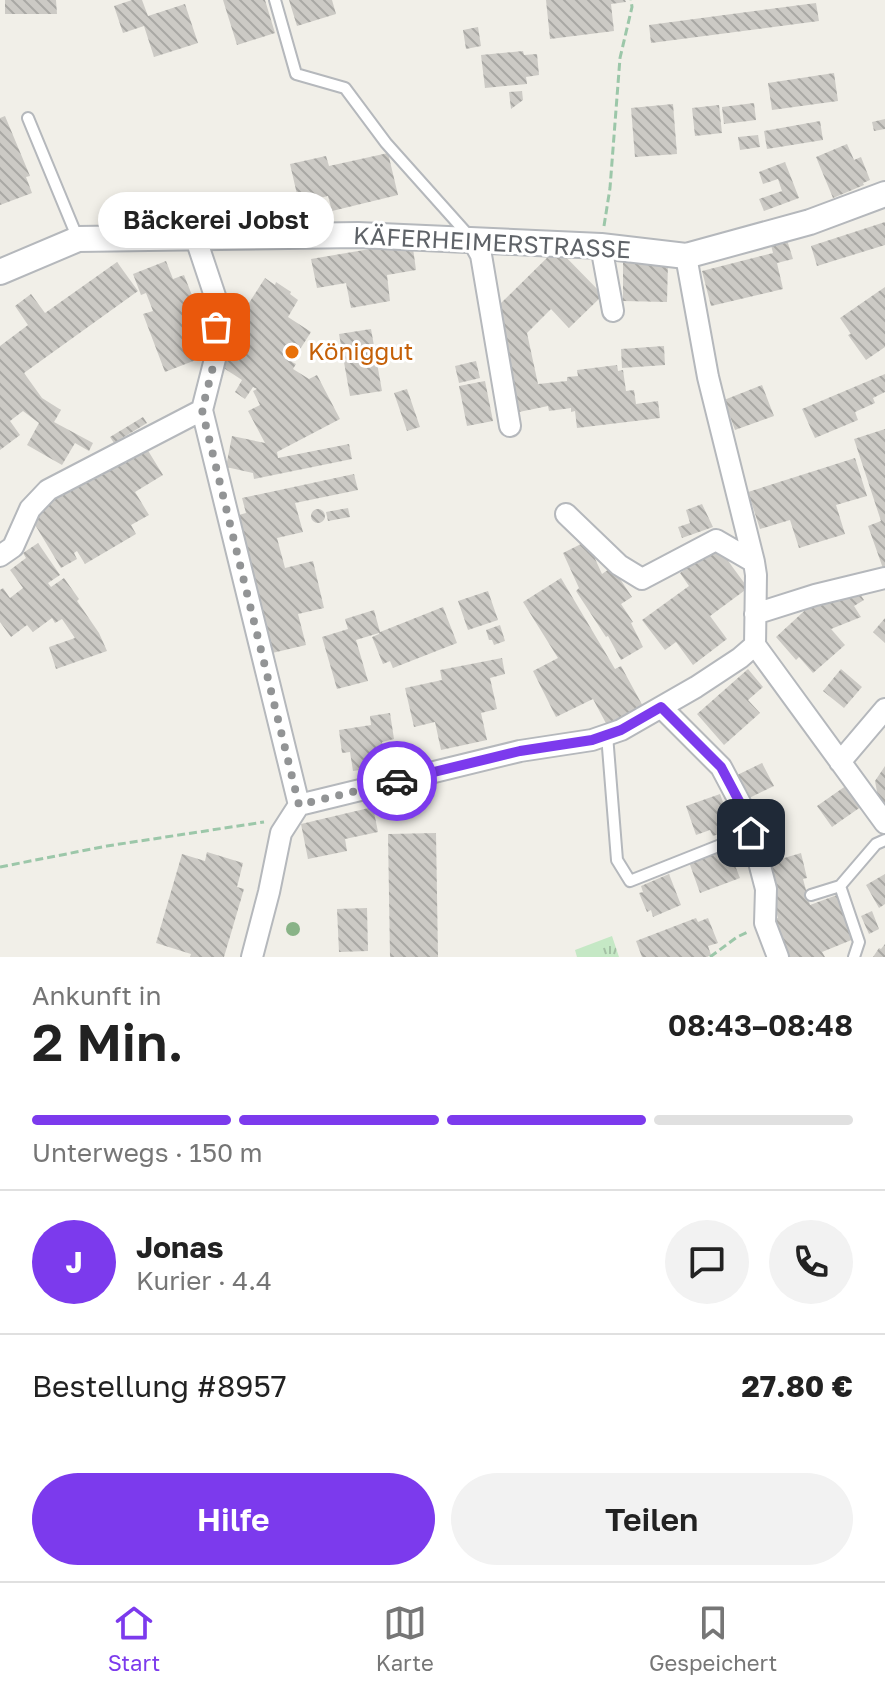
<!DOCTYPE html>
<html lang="de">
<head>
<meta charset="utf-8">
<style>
	:root { --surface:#fff; --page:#f2f2f2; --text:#222; --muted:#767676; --line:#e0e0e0; --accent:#7c3aed }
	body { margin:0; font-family:"Golos Text",sans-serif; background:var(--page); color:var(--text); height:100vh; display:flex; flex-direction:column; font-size:30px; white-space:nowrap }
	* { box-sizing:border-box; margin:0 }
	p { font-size:26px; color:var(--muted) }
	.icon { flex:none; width:44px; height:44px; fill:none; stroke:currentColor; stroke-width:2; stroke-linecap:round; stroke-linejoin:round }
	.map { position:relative; height:957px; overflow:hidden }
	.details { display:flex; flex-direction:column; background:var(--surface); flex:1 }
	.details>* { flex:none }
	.pin { position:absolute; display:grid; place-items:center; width:68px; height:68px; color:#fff; margin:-34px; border-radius:16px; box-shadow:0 4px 12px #0006 }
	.courier { position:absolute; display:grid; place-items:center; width:80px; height:80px; margin:-40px; border:6px solid #7c3aed; border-radius:50%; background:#fff; color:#222; box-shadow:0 2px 10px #0007 }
	.bubble { position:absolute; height:56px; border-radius:28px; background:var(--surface); box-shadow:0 4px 12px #0003; font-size:26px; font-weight:600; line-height:56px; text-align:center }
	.summary em { font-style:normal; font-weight:600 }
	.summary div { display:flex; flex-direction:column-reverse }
	.summary { display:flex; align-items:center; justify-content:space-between; height:136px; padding:0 32px }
	h1 { font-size:52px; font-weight:600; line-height:60px }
	.bar { display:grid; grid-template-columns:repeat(4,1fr); gap:12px 8px; align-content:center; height:96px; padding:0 32px }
	.bar i { height:10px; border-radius:6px; background:var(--line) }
	.bar .on { background:var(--accent) }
	.bar p { grid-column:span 4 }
	.line { display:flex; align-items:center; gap:20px; padding:0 32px; border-top:2px solid var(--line) }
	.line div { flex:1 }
	.round { display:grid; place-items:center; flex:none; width:84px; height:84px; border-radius:42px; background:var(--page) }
	.primary-button { display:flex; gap:16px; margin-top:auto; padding:16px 32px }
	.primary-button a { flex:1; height:92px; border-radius:48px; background:var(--accent); color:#fff; font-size:32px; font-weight:600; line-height:92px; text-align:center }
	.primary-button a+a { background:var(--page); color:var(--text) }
	.dock { display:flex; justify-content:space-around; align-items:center; height:112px; border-top:2px solid var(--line); background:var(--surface); font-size:22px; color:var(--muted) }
	.dock a { display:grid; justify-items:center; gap:4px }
	.dock .on { color:var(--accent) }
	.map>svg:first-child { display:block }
	.grass { fill:url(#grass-tufts) }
	.building { fill:url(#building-back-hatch) }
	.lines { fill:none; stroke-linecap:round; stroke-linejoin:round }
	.service-casing { stroke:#b5b8bc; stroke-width:14 }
	.minor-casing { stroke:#b5b8bc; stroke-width:24 }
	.tertiary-casing { stroke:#b5b8bc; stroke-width:28 }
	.path { stroke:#9cc7a9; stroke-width:3; stroke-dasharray:8 4; stroke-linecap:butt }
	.service { stroke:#fff; stroke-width:10 }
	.minor { stroke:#fff; stroke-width:20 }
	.tertiary { stroke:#fff; stroke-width:24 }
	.tree { fill:#89b387 }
	.done { stroke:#929495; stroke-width:8; stroke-dasharray:0 14.4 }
	.route { stroke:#7c3aed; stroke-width:10 }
	.food-dot { fill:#e8710a; stroke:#fff; stroke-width:3 }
	.labels { text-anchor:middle; stroke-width:6; stroke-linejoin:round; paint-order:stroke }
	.street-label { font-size:24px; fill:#5f6368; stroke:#fff }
	.food-label { font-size:24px; fill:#c56008; stroke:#fff; text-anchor:start }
</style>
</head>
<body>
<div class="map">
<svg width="885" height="957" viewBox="0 0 885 957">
	<defs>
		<pattern id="grass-tufts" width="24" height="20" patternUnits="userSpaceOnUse" patternTransform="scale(2)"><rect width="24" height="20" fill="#c5e8c5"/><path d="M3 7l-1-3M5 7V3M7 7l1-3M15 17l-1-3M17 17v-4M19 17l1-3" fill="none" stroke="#a3c0a4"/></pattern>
		<pattern id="building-back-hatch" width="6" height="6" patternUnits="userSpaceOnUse" patternTransform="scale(2)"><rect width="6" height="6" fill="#cccac5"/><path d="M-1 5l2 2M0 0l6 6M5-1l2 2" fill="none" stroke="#a9a8a4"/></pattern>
	</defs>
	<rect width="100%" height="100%" fill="#f1efe8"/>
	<!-- grass -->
	<path class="grass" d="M612 936 619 957H577L575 950Z"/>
	<!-- building -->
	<path class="building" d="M5 0H56L57 14H5Z
		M132 0H142L148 16 185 4 198 43 154 57 144 26 123 33 114 6Z
		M223 0H265L275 33 237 45Z
		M289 0H332L336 14 297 26Z
		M546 0H625L626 2 611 4 614 31 550 39Z
		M816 3 819 21 651 43 649 25Z
		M478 27 481 46 466 49 463 30Z
		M523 51 524 55 537 54 539 75 526 77 527 84 485 88 481 55Z
		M834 73 838 101 772 110 768 83Z
		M522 91 523 100 511 109 509 92Z
		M754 103 756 120 724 124 722 107Z
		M673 104 677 154 635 157 631 108Z
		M719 105 722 133 695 136 692 108Z
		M5 116 30 176 26 177 32 193 0 205V118Z
		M885 119V129L874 131 872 122Z
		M820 121 823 140 767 149 764 131Z
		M758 135 760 147 740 150 738 137Z
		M847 144 854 160 861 157 870 180 863 183 864 185 833 198 816 157Z
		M388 153 398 195 332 211 328 196 299 203 290 164 326 156 329 166Z
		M785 162 799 198 764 211 759 199 782 191 778 179 763 184 759 172Z
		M885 222V245L817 266 811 246Z
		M787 240 793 259 777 263 783 289 711 306 702 271 773 253 771 245Z
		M412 241 416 270 387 275 390 301 351 308 346 283 317 288 311 259 370 249V247Z
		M557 248 603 295 569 328 551 309 527 333 538 384 567 381V377L578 376 577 370 617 365 618 371 623 370 626 391 634 390 636 404 658 401 660 418 577 428 575 411 571 412V408L549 411 548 406 519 412 496 315 502 308 499 305Z
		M166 261 173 279 184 275 206 331 192 336 201 358 165 372 143 314 153 311 146 293 141 295 133 274Z
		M117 262 138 291 24 373 42 398 61 410 54 422 93 443 89 451 75 443 62 465 27 445 39 423 23 411 10 421 20 435 0 450V346L28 325 15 306 31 294 45 313Z
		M623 262H668L667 302 623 301Z
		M265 278 275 285 276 282 291 292 290 294 298 300 288 317 311 332 292 362 296 364 293 369 309 379 317 375 340 419 277 452 278 458 349 444 352 459 254 479 253 473 226 467 232 436 265 443 248 411 260 405 253 391 257 389 253 387 245 399 235 392 242 380 216 363 219 350Z
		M885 287V347L866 360 848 335 851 334 840 318Z
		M371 329 382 391 350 396 339 334Z
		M664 346 665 365 622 368 621 349Z
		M476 361 480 378 459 383 455 366Z
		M885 374V392L873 398 875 403 855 412 858 420 815 438 802 409Z
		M485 381 493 421 467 426 459 386Z
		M762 385 774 416 735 430 724 400Z
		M407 389 420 427 407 431 394 393Z
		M143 417 147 423 114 443 110 437Z
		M885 429V574L868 526 881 521 854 439Z
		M147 449 163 475 135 492 149 515 131 525 136 534 85 564 77 551 74 553 77 559 61 568 31 518 38 508 89 478 91 481Z
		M855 458 867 496 836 505 845 534 799 548 790 520 760 529 748 492Z
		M354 474 358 490 295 503 303 532 277 538 285 568 313 561 324 608 298 614 306 645 268 654 235 516 246 513 242 498Z
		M702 504 713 527 682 538 678 527 690 523 686 510Z
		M348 508 350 517 328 521 326 512Z
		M311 516a7 7 0 1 1 14 0a7 7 0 1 1-14 0Z
		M587 541 602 574 612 567 632 597 621 604 633 622 631 623 643 647 621 660 608 636 606 637 576 591 579 588 563 553Z
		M38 543 60 575 48 583 51 587 64 578 79 599 77 601 99 633 107 651 56 669 49 647 75 638 62 619 55 623 52 618 33 632 27 625 11 637 0 622V590L3 588 10 598 23 588 10 570 26 558 23 553Z
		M717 546 748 588 710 616 727 639 693 665 676 642 665 650 642 620 689 586 680 573Z
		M561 578 615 669 621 666 645 710 609 729 593 699 556 717 533 671 558 658 523 602Z
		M857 590 864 600 854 606 861 617 831 629 845 645 813 673 799 657 796 660 776 637 815 601Z
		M488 591 498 620 468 630 458 601Z
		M443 607 457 643 393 668 390 661 383 664 372 637 379 634V633L356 640 368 681 337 689 322 637 348 629 345 619 374 610 380 632Z
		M885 618V643L873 632Z
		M500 625 505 641 494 645 492 640H489L486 630Z
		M502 658 505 674 490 678 497 709 481 713 487 740 441 750 435 722 414 727 405 688 442 680 440 670Z
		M748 669 763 687 748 700 760 713 724 745 697 714Z
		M841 669 862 687 844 708 823 691Z
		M390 713 394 739 382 742 386 766 353 771 350 752 342 753 339 730 371 725 370 716Z
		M762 763 774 786 745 800 733 777Z
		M885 766V811L880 808 875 781Z
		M850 783 865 804 832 827 817 806Z
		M720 794 733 829 713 836 710 830 696 835 686 806Z
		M373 807 378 832 345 839 347 851 308 859 301 824Z
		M436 833 438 957H390L388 834Z
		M742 838 749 857 734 863 740 878 700 893 689 862 724 849 722 846Z
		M207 852 243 863 237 887 244 889 224 957H190L191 954 156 943 182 854 205 861Z
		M801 853 807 878 803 879 810 905 837 895 854 939 822 952 825 957H784L770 920 778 918 764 864Z
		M669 874 681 905 653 917 651 910 647 912 639 893 643 892 641 886Z
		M885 874V904L879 908 866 885Z
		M367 908 368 951 339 952 337 909Z
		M872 911 879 929 869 934 861 916Z
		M696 918 698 922 708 918 718 943 708 946 711 955 707 957H642L636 941Z
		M885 944V957H873L879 948 881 949Z"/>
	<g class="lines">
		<defs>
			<path id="service" d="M275 0 296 74 345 88 386 143 470 237
				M28 118 78 239
				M607 735 617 860 630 881 751 833
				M811 895 840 886
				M854 957 859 942 840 886 876 844 885 840"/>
			<path id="minor" d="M195 236 216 299V355L202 410 299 805 281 833 269 892 252 957
				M472 239 481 255 510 426
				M601 246 613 311
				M686 256 708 377 754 562 756 575 755 645 885 823
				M566 514 619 565 642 579 716 540 754 562
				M0 556 13 547 30 509 48 490 202 410
				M755 614 815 595 885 578
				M661 707 721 767 747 816 766 889 765 923 778 957
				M840 762 885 709
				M299 805 520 751 592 740 621 730 696 687 740 658 755 645"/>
			<path id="tertiary" d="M0 272 78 239 358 235 601 246 686 256 810 222 885 194"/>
		</defs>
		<!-- service casing -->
		<use href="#service" class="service-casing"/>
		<!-- minor casing -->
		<use href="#minor" class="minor-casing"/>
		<!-- tertiary casing -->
		<use href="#tertiary" class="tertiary-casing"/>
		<!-- path -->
		<path class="path" d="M604 226 610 188 620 58 632 7 631 0
			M0 867 107 846 264 822
			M710 957 737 937 748 932"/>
		<!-- service -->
		<use href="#service" class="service"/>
		<!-- minor -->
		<use href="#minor" class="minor"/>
		<!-- tertiary -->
		<use href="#tertiary" class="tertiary"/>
	</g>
	<!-- trees -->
	<circle class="tree" cx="293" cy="929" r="7"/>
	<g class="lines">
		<!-- done -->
		<path class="done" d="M216 327V355L202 410 299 805 397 781"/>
		<!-- route -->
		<path class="route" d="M397 781 520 751 592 740 621 730 661 707 721 767 747 816 751 833"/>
	</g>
	<!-- markers -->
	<circle class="food-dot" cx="292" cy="352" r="8"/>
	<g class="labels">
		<!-- street labels -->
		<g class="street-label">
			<text transform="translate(492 243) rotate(3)" y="8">KÄFERHEIMERSTRASSE</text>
		</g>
		<!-- food labels -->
		<g class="food-label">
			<text x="308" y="360">Königgut</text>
		</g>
	</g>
</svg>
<div class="pin" style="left:216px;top:327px;background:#ea580c"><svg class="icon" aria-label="bag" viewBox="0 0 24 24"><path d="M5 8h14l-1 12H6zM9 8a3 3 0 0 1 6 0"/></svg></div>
<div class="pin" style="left:751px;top:833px;background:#1f2937"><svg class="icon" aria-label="home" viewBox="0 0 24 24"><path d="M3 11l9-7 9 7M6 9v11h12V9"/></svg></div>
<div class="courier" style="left:397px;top:781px"><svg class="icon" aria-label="car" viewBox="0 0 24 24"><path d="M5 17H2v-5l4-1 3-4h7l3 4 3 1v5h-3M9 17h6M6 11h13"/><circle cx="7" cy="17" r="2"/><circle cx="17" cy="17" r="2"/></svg></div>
<div class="bubble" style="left:98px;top:192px;width:236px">Bäckerei Jobst</div>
</div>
<section class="details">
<div class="summary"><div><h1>2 Min.</h1><p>Ankunft in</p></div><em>08:43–08:48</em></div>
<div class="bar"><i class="on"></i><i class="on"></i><i class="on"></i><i></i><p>Unterwegs · 150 m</p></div>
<div class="line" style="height:144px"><b class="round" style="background:var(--accent);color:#fff">J</b><div><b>Jonas</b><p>Kurier · 4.4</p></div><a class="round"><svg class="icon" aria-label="chat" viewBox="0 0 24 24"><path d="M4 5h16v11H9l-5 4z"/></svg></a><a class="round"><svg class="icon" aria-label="phone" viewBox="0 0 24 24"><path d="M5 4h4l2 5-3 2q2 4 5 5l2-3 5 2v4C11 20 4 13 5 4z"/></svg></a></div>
<div class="line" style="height:104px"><div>Bestellung #8957</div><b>27.80 €</b></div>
<div class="primary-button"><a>Hilfe</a><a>Teilen</a></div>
</section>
<nav class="dock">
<a class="on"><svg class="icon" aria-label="home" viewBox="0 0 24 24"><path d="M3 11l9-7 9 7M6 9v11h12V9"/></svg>Start</a>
<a><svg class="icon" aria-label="map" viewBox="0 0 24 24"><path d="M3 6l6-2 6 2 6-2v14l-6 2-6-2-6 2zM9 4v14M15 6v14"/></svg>Karte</a>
<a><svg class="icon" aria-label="saved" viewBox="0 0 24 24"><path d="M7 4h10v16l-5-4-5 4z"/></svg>Gespeichert</a>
</nav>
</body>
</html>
